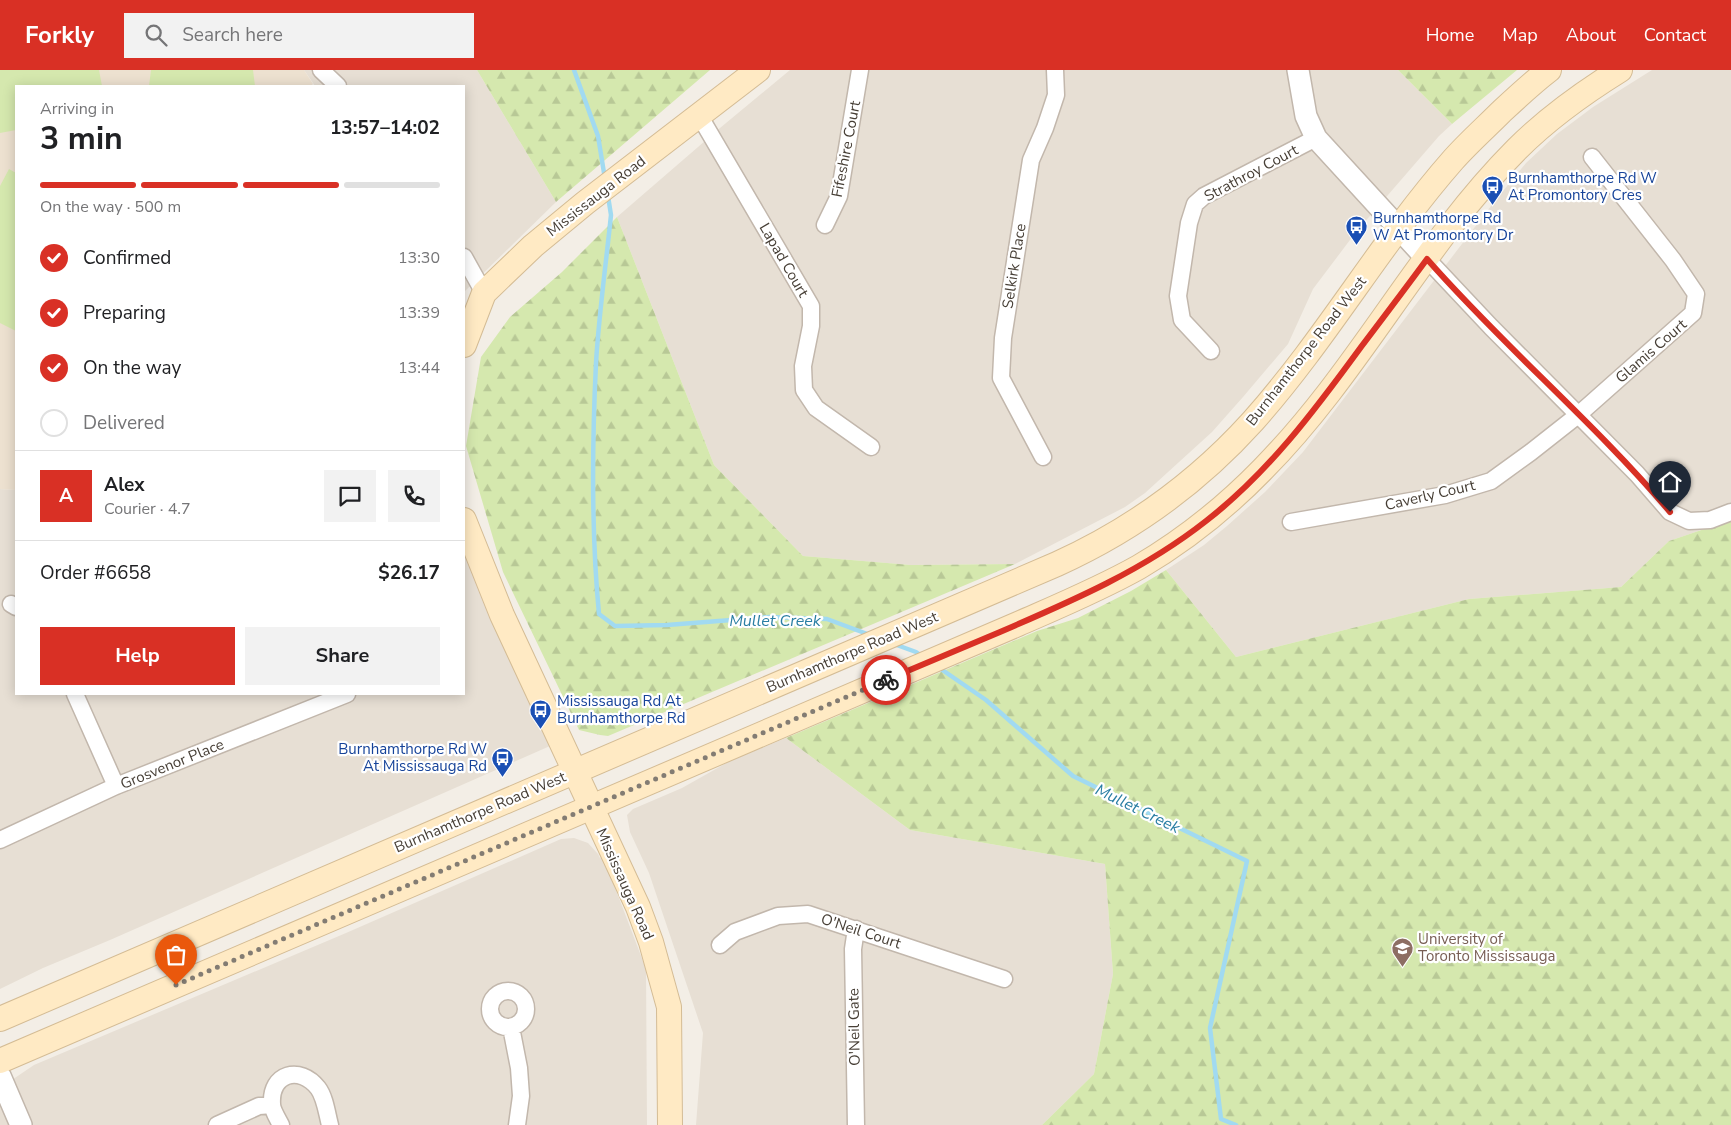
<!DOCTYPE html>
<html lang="en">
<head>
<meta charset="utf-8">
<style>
	:root { --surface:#fff; --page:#f2f2f2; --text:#202124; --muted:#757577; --line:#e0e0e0; --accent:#d93025 }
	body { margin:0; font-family:"Nunito Sans",sans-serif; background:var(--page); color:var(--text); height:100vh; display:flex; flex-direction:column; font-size:19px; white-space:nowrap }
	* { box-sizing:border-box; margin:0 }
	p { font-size:16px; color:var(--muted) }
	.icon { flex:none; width:28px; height:28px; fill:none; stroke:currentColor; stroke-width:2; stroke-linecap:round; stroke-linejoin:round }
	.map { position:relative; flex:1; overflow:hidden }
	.sheet { position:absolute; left:15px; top:15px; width:450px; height:610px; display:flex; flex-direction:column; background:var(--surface); border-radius:0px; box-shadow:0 2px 12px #0003 }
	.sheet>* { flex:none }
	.pin { position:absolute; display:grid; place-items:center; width:42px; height:42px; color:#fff; margin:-51px -21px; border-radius:50% 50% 50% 0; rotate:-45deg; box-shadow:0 0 5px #0007 }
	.pin .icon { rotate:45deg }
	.courier { position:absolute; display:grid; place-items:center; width:50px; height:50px; margin:-25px; border:4px solid #d93025; border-radius:50%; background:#fff; color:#222; box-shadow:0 1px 6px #0007 }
	.head em { font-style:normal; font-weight:700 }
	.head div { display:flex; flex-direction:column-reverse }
	.head { display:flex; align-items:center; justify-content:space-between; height:85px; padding:0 25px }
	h1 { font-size:32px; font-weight:700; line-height:38px }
	.bar { display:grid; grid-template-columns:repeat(4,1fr); gap:8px 5px; align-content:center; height:60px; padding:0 25px }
	.bar i { height:6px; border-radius:4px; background:var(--line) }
	.bar .active { background:var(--accent) }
	.bar p { grid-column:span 4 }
	.line { display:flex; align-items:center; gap:12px; padding:0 25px; border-top:1px solid var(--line) }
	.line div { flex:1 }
	.round { display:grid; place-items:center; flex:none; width:52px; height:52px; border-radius:0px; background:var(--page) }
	ol { padding:0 25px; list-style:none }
	li { display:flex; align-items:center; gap:15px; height:55px }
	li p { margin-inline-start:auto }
	li .icon { padding:5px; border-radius:50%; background:var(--accent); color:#fff; stroke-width:4 }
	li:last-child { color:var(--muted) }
	li i { width:28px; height:28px; border:2px solid var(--line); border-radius:50% }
	.button { display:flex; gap:10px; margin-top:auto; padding:10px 25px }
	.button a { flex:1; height:58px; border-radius:0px; background:var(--accent); color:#fff; font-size:20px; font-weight:700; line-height:58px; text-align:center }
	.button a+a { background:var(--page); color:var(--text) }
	header { display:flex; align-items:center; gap:30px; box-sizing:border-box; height:70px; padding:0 25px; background:var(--accent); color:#fff }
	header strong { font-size:24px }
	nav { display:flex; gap:28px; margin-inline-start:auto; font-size:18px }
	.search { width:350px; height:45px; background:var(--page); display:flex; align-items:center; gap:12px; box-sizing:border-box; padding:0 18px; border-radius:0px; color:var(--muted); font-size:19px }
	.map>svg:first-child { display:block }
	.residential { fill:#e7dfd4 }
	.education { fill:#ede1d0 }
	.forest { fill:url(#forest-firs) }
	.pitch { fill:#d5e8ae }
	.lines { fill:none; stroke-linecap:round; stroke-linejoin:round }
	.stream { stroke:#a1daf1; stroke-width:4.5 }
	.minor-casing { stroke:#c2b7ac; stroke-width:19 }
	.tertiary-casing { stroke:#c2b7ac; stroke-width:24 }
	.secondary-casing { stroke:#d4bc95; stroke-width:26 }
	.minor { stroke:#fff; stroke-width:16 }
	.tertiary { stroke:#fff; stroke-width:21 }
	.secondary { stroke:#ffeac4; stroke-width:24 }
	.done { stroke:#837c73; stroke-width:5; stroke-dasharray:0 9 }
	.route { stroke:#d93025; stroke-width:6 }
	.labels { text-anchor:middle; stroke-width:4.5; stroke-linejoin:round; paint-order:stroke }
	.street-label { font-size:15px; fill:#463e35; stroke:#fff }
	.transit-label { font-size:15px; fill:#164399; stroke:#fff; text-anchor:start }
	.education-label { font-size:15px; fill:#785e54; stroke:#fff; text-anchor:start }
	.water-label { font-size:16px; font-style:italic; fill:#2a7ea3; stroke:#fff }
</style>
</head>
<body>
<header>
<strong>Forkly</strong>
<div class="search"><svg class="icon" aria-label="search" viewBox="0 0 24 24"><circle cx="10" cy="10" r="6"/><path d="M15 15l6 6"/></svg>Search here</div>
<nav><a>Home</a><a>Map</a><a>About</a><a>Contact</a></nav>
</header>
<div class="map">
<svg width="1731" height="1055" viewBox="0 0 1731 1055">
	<defs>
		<pattern id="forest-firs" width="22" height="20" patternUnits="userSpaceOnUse" patternTransform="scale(1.25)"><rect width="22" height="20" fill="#d5e8ae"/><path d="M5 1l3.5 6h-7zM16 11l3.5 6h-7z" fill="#b8c896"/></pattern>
	</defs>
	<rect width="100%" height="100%" fill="#f3eee6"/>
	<!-- residential -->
	<path class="residential" d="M304 0H477L556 132 464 222V16H315Z
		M790 0H1398L1452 54 1439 66 1356 162 1313 219 1288 274 1243 327 1212 362 1145 423 1125 437 1015 494 911 495 803 486 714 395 617 147 720 58Z
		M1652 0H1731V450L1669 471 1621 517 1469 529 1236 587 1166 500 1204 475 1227 456 1265 422 1303 382 1494 132 1526 93 1557 64 1593 37Z
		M0 419 16 420V624H464V475L550 676 110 870 43 898 0 919Z
		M786 668 910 760 1105 794 1113 904 1094 1004 1042 1055H696L703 963 649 803 630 762 627 745 633 739 682 718 730 691Z
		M574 768 588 773 598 784 600 788 603 786 646 899 647 1055H0V1018L34 995 346 863 561 769Z"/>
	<!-- education -->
	<path class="education" d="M0 0H304L313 14 310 16H16V420L0 419Z"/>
	<!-- forest -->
	<path class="forest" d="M477 0H710L556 132Z
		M1398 0H1517L1452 54Z
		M617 147 714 395 803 486 911 495 1015 494 608 666 600 665 579 660 503 502 466 376 481 287 510 247 562 202Z
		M1731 450V1055H1042L1094 1004 1113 904 1105 794 910 760 786 668 1037 561 1078 548 1131 521 1166 500 1236 587 1469 529 1621 517 1669 471Z"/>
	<!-- pitch -->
	<path class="pitch" d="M0 0H99L102 16H16V60L0 63Z
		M151 0H253L255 16H149Z
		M9 99 16 103V261L0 253V116Z"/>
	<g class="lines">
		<!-- stream -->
		<path class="stream" d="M574 0 598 66 605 109
			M608 126 611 145C606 194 599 243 596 293 592 376 591 461 599 544L615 556 667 555 770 547 827 549 870 565
			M894 574 916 582 923 587
			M938 597 986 630 1073 706 1247 791 1210 958 1221 1049 1236 1055"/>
		<defs>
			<path id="minor" d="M321 0 338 16
				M699 45 811 236V256L803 296 804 320 816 338 871 377
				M825 155 839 126 860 0
				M464 187 484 223
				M1427 189 1491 257 1637 404 1670 442 1689 451 1710 450 1731 442
				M1211 281 1182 250 1178 226 1189 153 1195 134 1204 126 1316 68
				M1043 387 1001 308 1003 268 1031 90 1045 58 1056 25 1055 0
				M1291 452 1445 425 1491 411 1531 382 1578 345 1693 243 1696 224 1673 190 1592 87
				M11 534 16 537
				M75 624 116 716
				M0 770 116 716 347 624
				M720 875 735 862 778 846 808 844 1004 909
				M490 939a18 18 0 1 1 36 0a18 18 0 1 1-36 0Z
				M511 957 519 998 521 1026 517 1055
				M217 1055 259 1036 272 1035
				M281 1055C278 1049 272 1040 272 1034 270 1003 300 995 318 1018 325 1027 327 1044 330 1055
				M856 1055 853 879 856 859"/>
			<path id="tertiary" d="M1298 0 1306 46 1316 68 1427 189
				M0 1006 21 1055"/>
			<path id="secondary" d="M464 275 484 223 533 176 585 133 758 0
				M464 450 502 545 638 837 651 872 669 937 670 1055
				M0 949 1057 494C1132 460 1198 412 1253 351 1326 269 1381 172 1453 90 1468 73 1485 58 1501 42 1516 28 1532 13 1549 0
				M0 991 1018 554C1059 536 1100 519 1139 497 1185 470 1226 437 1263 399 1359 302 1421 175 1517 79 1548 48 1583 23 1620 0"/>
		</defs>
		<!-- minor casing -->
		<use href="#minor" class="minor-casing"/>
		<!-- tertiary casing -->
		<use href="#tertiary" class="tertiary-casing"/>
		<!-- secondary casing -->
		<use href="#secondary" class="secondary-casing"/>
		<!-- minor -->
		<use href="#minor" class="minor"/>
		<!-- tertiary -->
		<use href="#tertiary" class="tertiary"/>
		<!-- secondary -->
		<use href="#secondary" class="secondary"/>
	</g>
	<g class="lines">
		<!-- done -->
		<path class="done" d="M176 915 886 610"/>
		<!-- route -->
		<path class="route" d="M886 610C924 594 962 578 1000 562 1072 531 1144 500 1206 451 1268 403 1315 340 1361 277 1383 248 1405 219 1427 189 1504 277 1595 353 1670 442"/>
	</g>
	<!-- icons -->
	<defs>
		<symbol id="bus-pin" viewBox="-11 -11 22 30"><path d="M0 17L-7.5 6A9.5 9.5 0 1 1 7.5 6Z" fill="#1a4fb4" stroke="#fff"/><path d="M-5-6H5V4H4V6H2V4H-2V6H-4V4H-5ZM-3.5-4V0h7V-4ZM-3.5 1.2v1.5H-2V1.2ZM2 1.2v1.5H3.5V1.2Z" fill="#fff"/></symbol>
		<symbol id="university-pin" viewBox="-11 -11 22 30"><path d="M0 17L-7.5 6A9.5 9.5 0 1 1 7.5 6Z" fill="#8d6e63" stroke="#fff"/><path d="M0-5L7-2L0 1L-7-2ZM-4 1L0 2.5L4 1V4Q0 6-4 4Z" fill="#fff"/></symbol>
	</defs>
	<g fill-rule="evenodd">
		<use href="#bus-pin" x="1480" y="104" width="25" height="34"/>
		<use href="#bus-pin" x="1344" y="144" width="25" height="34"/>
		<use href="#bus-pin" x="528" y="628" width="25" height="34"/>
		<use href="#bus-pin" x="490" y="676" width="25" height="34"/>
		<use href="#university-pin" x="1390" y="866" width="25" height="34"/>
	</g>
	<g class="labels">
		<!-- street labels -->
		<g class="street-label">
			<text transform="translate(846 79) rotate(-79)" y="5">Fifeshire Court</text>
			<text transform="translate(1251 103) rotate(-28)" y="5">Strathroy Court</text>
			<text transform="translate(596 126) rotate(-38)" y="5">Mississauga Road</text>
			<text transform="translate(784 190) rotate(60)" y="5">Lapad Court</text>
			<text transform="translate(1014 196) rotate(-81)" y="5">Selkirk Place</text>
			<text transform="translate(1306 281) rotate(-52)" y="5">Burnhamthorpe Road West</text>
			<text transform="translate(1651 281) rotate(-41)" y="5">Glamis Court</text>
			<text transform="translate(1430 425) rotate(-13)" y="5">Caverly Court</text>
			<text transform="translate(852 582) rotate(-23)" y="5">Burnhamthorpe Road West</text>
			<text transform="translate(172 694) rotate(-22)" y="5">Grosvenor Place</text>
			<text transform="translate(480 742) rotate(-23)" y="5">Burnhamthorpe Road West</text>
			<text transform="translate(625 814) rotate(66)" y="5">Mississauga Road</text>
			<text transform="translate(861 861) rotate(18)" y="5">O'Neil Court</text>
			<text transform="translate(854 957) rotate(-91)" y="5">O'Neil Gate</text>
		</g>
		<!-- transit labels -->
		<g class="transit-label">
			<text x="1508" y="113">Burnhamthorpe Rd W<tspan x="1508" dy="17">At Promontory Cres</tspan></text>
			<text x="1373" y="153">Burnhamthorpe Rd<tspan x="1373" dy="17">W At Promontory Dr</tspan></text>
			<text x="557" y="636">Mississauga Rd At<tspan x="557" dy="17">Burnhamthorpe Rd</tspan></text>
			<text x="487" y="684" text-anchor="end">Burnhamthorpe Rd W<tspan x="487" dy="17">At Mississauga Rd</tspan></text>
		</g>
		<!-- education labels -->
		<g class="education-label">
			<text x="1418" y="874">University of<tspan x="1418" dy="17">Toronto Mississauga</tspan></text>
		</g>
		<!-- water labels -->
		<g class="water-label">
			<text x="775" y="556">Mullet Creek</text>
			<text transform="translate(1138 738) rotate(26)" y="6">Mullet Creek</text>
		</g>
	</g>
</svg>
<div class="pin" style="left:176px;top:915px;background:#ea580c"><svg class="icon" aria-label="bag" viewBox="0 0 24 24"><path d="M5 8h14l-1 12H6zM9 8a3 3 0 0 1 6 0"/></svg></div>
<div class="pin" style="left:1670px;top:442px;background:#1f2937"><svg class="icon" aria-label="home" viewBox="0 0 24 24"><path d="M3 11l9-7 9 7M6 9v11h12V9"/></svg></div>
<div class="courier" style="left:886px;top:610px"><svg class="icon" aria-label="bike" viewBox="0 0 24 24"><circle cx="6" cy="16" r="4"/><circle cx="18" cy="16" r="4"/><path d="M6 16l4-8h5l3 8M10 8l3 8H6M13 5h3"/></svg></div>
<section class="sheet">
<div class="head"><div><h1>3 min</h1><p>Arriving in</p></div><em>13:57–14:02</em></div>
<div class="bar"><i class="active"></i><i class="active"></i><i class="active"></i><i></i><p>On the way · 500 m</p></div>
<ol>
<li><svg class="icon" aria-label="check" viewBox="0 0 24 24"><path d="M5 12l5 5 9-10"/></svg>Confirmed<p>13:30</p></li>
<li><svg class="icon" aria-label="check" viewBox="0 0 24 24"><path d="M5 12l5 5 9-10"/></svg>Preparing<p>13:39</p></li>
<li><svg class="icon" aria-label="check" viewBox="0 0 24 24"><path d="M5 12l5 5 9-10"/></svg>On the way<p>13:44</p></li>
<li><i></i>Delivered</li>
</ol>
<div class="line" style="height:90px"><b class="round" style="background:var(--accent);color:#fff">A</b><div><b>Alex</b><p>Courier · 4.7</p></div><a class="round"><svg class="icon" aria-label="chat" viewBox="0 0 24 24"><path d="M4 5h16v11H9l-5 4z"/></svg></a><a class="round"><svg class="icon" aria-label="phone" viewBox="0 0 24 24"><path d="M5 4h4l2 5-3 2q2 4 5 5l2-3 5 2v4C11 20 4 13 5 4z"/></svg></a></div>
<div class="line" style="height:65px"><div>Order #6658</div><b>$26.17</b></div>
<div class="button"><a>Help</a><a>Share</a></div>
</section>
</div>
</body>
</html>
